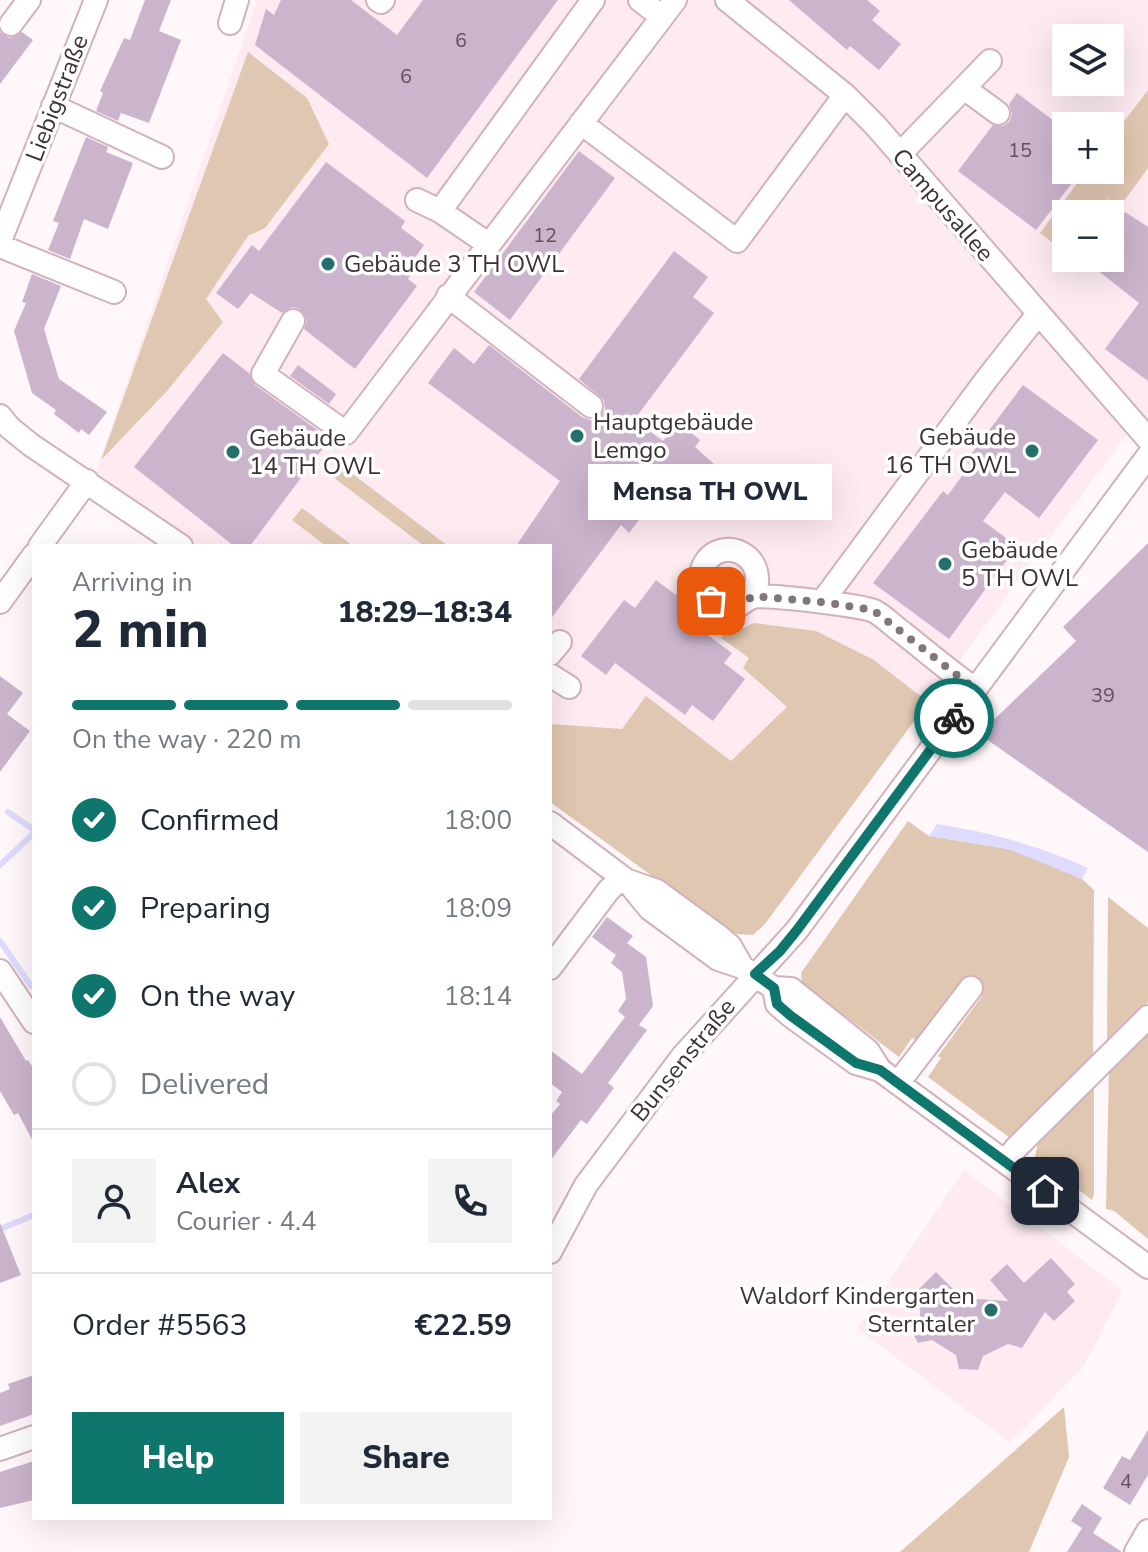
<!DOCTYPE html>
<html lang="en">
<head>
<meta charset="utf-8">
<style>
	:root { --surface:#fff; --page:#f2f2f3; --text:#1f2937; --muted:#747a83; --line:#e0e1e3; --accent:#0f766e }
	body { margin:0; font-family:"Nunito Sans",sans-serif; background:var(--page); color:var(--text); height:100vh; display:flex; flex-direction:column; font-size:30px; white-space:nowrap }
	* { box-sizing:border-box; margin:0 }
	p { font-size:26px; color:var(--muted) }
	.icon { flex:none; width:44px; height:44px; fill:none; stroke:currentColor; stroke-width:2; stroke-linecap:round; stroke-linejoin:round }
	.map { position:relative; flex:1; overflow:hidden }
	.sheet { position:absolute; left:32px; top:544px; width:520px; height:976px; display:flex; flex-direction:column; background:var(--surface); border-radius:0px; box-shadow:0 8px 32px #0002 }
	.sheet>* { flex:none }
	.buttons { position:absolute; left:1052px; top:24px; display:grid; gap:16px }
	.buttons a { display:grid; place-items:center; width:72px; height:72px; border-radius:0px; background:var(--surface); box-shadow:0 8px 32px #0002; font-size:40px }
	.pin { position:absolute; display:grid; place-items:center; width:68px; height:68px; color:#fff; margin:-34px; border-radius:16px; box-shadow:0 4px 12px #0006 }
	.courier { position:absolute; display:grid; place-items:center; width:80px; height:80px; margin:-40px; border:6px solid #0f766e; border-radius:50%; background:#fff; color:#222; box-shadow:0 2px 10px #0007 }
	.bubble { position:absolute; height:56px; border-radius:0px; background:var(--surface); box-shadow:0 8px 32px #0002; font-size:26px; font-weight:800; line-height:56px; text-align:center }
	.headline em { font-style:normal; font-weight:800 }
	.headline div { display:flex; flex-direction:column-reverse }
	.headline { display:flex; align-items:center; justify-content:space-between; height:136px; padding:0 40px }
	h1 { font-size:52px; font-weight:800; line-height:60px }
	.bar { display:grid; grid-template-columns:repeat(4,1fr); gap:12px 8px; align-content:center; height:96px; padding:0 40px }
	.bar i { height:10px; border-radius:6px; background:var(--line) }
	.bar .selected { background:var(--accent) }
	.bar p { grid-column:span 4 }
	.line { display:flex; align-items:center; gap:20px; padding:0 40px; border-top:2px solid var(--line) }
	.line div { flex:1 }
	.round { display:grid; place-items:center; flex:none; width:84px; height:84px; border-radius:0px; background:var(--page) }
	ol { padding:0 40px; list-style:none }
	li { display:flex; align-items:center; gap:24px; height:88px }
	li p { margin-inline-start:auto }
	li .icon { padding:8px; border-radius:50%; background:var(--accent); color:#fff; stroke-width:4 }
	li:last-child { color:var(--muted) }
	li i { width:44px; height:44px; border:4px solid var(--line); border-radius:50% }
	.button { display:flex; gap:16px; margin-top:auto; padding:16px 40px }
	.button a { flex:1; height:92px; border-radius:0px; background:var(--accent); color:#fff; font-size:32px; font-weight:800; line-height:92px; text-align:center }
	.button a+a { background:var(--page); color:var(--text) }
	.map>svg:first-child { display:block }
	.built { fill:#fdebf1; fill-rule:evenodd }
	.green { fill:#e0c7b1 }
	.water { fill:#dfdbfc }
	.lines { fill:none; stroke-linecap:round; stroke-linejoin:round }
	.stream { stroke:#dfdbfc; stroke-width:6 }
	.building { fill:#cbb5cd }
	.minor-casing { stroke:#d3b1bb; stroke-width:26 }
	.minor { stroke:#fff; stroke-width:22 }
	.done { stroke:#827679; stroke-width:8; stroke-dasharray:0 14.4 }
	.route { stroke:#0f766e; stroke-width:10 }
	.poi-dot { fill:#246f6b; stroke:#fff; stroke-width:3 }
	.labels { text-anchor:middle; stroke-width:7; stroke-linejoin:round; paint-order:stroke }
	.number-label { font-size:20px; fill:#61515a }
	.street-label { font-size:24px; fill:#3e3034; stroke:#fff }
	.poi-label { font-size:24px; fill:#3e3034; stroke:#fff; text-anchor:start }
</style>
</head>
<body>
<div class="map">
<svg width="1148" height="1552" viewBox="0 0 1148 1552">
	<rect width="100%" height="100%" fill="#fff7f9"/>
	<!-- built -->
	<path class="built" d="M257 0H1148V420L1124 437 765 924 753 935 737 934 550 802V546H197L96 473ZM1066 38H1110V82H1066ZM1066 126H1110V170H1066ZM1066 214H1110V258H1066Z
		M964 1170 1122 1290 1084 1366 1010 1442 857 1329Z"/>
	<!-- green -->
	<path class="green" d="M248 52 307 98 329 144 265 228 248 236 206 299 223 322 167 391 101 460Z
		M1148 90V168L1121 205 1107 199 1096 214H1066V253L1040 233 1087 170H1110V140Z
		M342 466 448 546H424L333 477Z
		M302 508 353 546H326L292 520Z
		M754 623 816 631 874 660 928 702 765 924 753 935 737 934 724 928 550 802V724L622 729 646 696 731 761 787 707 743 668 749 658 721 638 727 629 744 628Z
		M908 821 929 836 1008 849 1040 860 1082 879 1094 890 1093 1056 1010 1138 928 1077 941 1058 938 1056 982 996 961 981 917 1041 912 1038 899 1057 802 983 801 973Z
		M1108 897 1148 928V1002L1107 1043Z
		M1148 1031V1239L1114 1211 1106 1209 1109 1070Z
		M1094 1085V1195L1092 1200 1035 1157 1038 1143Z
		M1064 1407 1069 1457 1029 1552H900Z"/>
	<!-- water -->
	<path class="water" d="M937 824C993 833 1037 845 1088 868L1082 879 1008 849 929 836Z"/>
	<g class="lines">
		<!-- stream -->
		<path class="stream" d="M8 812 34 830
			M0 865 34 833
			M0 941 31 986
			M0 1229 34 1215"/>
	</g>
	<!-- building -->
	<path class="building" d="M145 0H171L159 31 181 40 149 123 121 113 118 121 96 111 103 93 100 91 124 38 130 40Z
		M281 0H351L397 35 423 0H558L427 178 255 45 266 9 274 15Z
		M789 0H867L880 11 872 20 901 44 879 70 850 46 847 50Z
		M0 32 10 38 22 32 33 40 0 84Z
		M1017 93 1066 130V170H1082L1036 230 958 171 993 125 1003 126 1009 122 1012 114 1009 104Z
		M86 137 108 147 106 152 133 163 108 229 84 219 70 259 48 250 59 223 53 221Z
		M579 151 615 178 510 320 474 292Z
		M326 162 405 221 401 228 424 245 414 259 419 263 408 279 417 286 355 369 304 329 307 320 299 309 292 307 282 313 251 293 238 309 216 293 252 245 259 251Z
		M1125 212 1148 227V381L1105 349 1139 303 1082 258H1110V232Z
		M674 251 708 277 693 297 714 313 634 420 663 441 678 422 700 440 695 447 714 464 699 482 681 466 629 533 621 525 550 620V546H516L560 481 428 383 454 348 474 364 489 345 582 417 590 420 597 419 605 409 604 400 579 379Z
		M32 274 61 286 44 329 59 379 107 412 89 435 81 429 79 433 54 414 56 410 32 393 14 331 26 303 22 302Z
		M223 353 249 373 255 385 330 439 250 546H234L134 467Z
		M298 365 336 394 329 404 290 376Z
		M1023 385 1098 440 1039 518 1005 492 983 521 1017 546 949 639 873 583 943 491 948 495 970 465 966 461Z
		M1148 543V852L979 734 1076 641 1063 627Z
		M656 580 676 595 684 585 688 587 699 609 690 622 732 653 724 663 745 679 713 721 692 705 685 715 615 663 606 675 581 656 624 600 635 608Z
		M0 676 23 693 7 714 30 731 0 772Z
		M607 917 633 936 627 943 646 957 653 1006 639 1025 647 1030 608 1083 614 1088 587 1124 581 1120 550 1161V1116L560 1104 556 1101 562 1092 550 1083V1050L582 1074 625 1017 618 1011 626 999 622 972 611 963 616 955 592 937Z
		M0 1017 26 1061 28 1060 34 1069V1143L18 1113 14 1115 0 1091Z
		M0 1223 21 1275 0 1283Z
		M1051 1258 1075 1284 1067 1292 1075 1301 1054 1321 1045 1312 1022 1348 1008 1344 983 1356 978 1370 959 1369 956 1355 932 1340 918 1343 909 1326 920 1316 921 1293 918 1290 936 1272 962 1298 1008 1301 990 1280 1007 1264 1024 1283Z
		M34 1375V1414L0 1426V1393L10 1389 8 1384Z
		M1148 1430V1475L1130 1505 1103 1488 1122 1456 1130 1460Z
		M34 1461V1500L0 1508V1472Z
		M1082 1504 1102 1518 1093 1533 1122 1552H1067L1082 1528 1071 1521Z"/>
	<g class="lines">
		<defs>
			<path id="minor" d="M378 0 381 2 383 0
				M640 0 662 17
				M727 0 845 95 875 125 1148 439
				M230 23 237 0
				M11 24 29 0
				M964 88 998 113
				M53 106 162 157
				M581 123 737 241 845 95
				M900 154 990 61
				M417 200 440 211 488 244
				M440 211 593 0
				M0 241 96 0
				M0 246 114 292
				M448 296 591 406
				M293 321 263 374 346 433 675 0
				M0 416 10 428 31 445 181 546
				M40 546 87 481
				M753 596C772 555 719 532 703 567 696 582 705 601 720 607 738 613 740 601 753 597 761 593 864 606 874 611 884 616 894 627 903 633 927 652 950 672 975 689
				M0 602 34 555
				M822 602 986 380 1038 314
				M550 654 560 642
				M550 675 569 687
				M550 823 627 881 650 909 718 959 742 967 774 988 791 989 868 1051 880 1070 1148 1267
				M628 881 657 891 717 935 730 946 742 967
				M550 968 608 891 622 877
				M0 971 34 1022
				M774 988 777 1004 791 1016 856 1063 880 1070
				M898 1083 971 988
				M1006 1161 1016 1148 1148 1017
				M550 1252 586 1185 682 1057 797 930 1148 456
				M0 1449 34 1437
				M1136 1552 1148 1531"/>
		</defs>
		<!-- minor casing -->
		<use href="#minor" class="minor-casing"/>
		<!-- minor -->
		<use href="#minor" class="minor"/>
	</g>
	<g class="lines">
		<!-- done -->
		<path class="done" d="M711 601 728 608 738 607 753 596 822 602 873 610 975 689 954 718"/>
		<!-- route -->
		<path class="route" d="M954 718 797 930 780 951 755 974 774 988 777 1004 791 1016 856 1063 880 1070 1045 1191"/>
	</g>
	<!-- markers -->
	<g class="poi-dot">
		<circle cx="328" cy="264" r="8"/>
		<circle cx="577" cy="436" r="8"/>
		<circle cx="1032" cy="451" r="8"/>
		<circle cx="233" cy="452" r="8"/>
		<circle cx="945" cy="564" r="8"/>
		<circle cx="991" cy="1310" r="8"/>
	</g>
	<g class="labels">
		<!-- number labels -->
		<g class="number-label">
			<text x="461" y="47">6</text>
			<text x="406" y="83">6</text>
			<text x="1020" y="157">15</text>
			<text x="545" y="242">12</text>
			<text x="1103" y="702">39</text>
			<text x="1126" y="1488">4</text>
		</g>
		<!-- street labels -->
		<g class="street-label">
			<text transform="translate(57 98) rotate(-69)" y="8">Liebigstraße</text>
			<text transform="translate(943 205) rotate(49)" y="8">Campusallee</text>
			<text transform="translate(683 1060) rotate(-51)" y="8">Bunsenstraße</text>
		</g>
		<!-- poi labels -->
		<g class="poi-label">
			<text x="344" y="272">Gebäude 3 TH OWL</text>
			<text x="593" y="430">Hauptgebäude<tspan x="593" dy="28">Lemgo</tspan></text>
			<text x="1016" y="445" text-anchor="end">Gebäude<tspan x="1016" dy="28">16 TH OWL</tspan></text>
			<text x="249" y="446">Gebäude<tspan x="249" dy="28">14 TH OWL</tspan></text>
			<text x="961" y="558">Gebäude<tspan x="961" dy="28">5 TH OWL</tspan></text>
			<text x="975" y="1304" text-anchor="end">Waldorf Kindergarten<tspan x="975" dy="28">Sterntaler</tspan></text>
		</g>
	</g>
</svg>
<div class="buttons">
<a><svg class="icon" aria-label="layers" viewBox="0 0 24 24"><path d="M12 4l9 5-9 5-9-5zM3 14l9 5 9-5"/></svg></a>
<a>+</a>
<a>−</a>
</div>
<div class="pin" style="left:711px;top:601px;background:#ea580c"><svg class="icon" aria-label="bag" viewBox="0 0 24 24"><path d="M5 8h14l-1 12H6zM9 8a3 3 0 0 1 6 0"/></svg></div>
<div class="pin" style="left:1045px;top:1191px;background:#1f2937"><svg class="icon" aria-label="home" viewBox="0 0 24 24"><path d="M3 11l9-7 9 7M6 9v11h12V9"/></svg></div>
<div class="courier" style="left:954px;top:718px"><svg class="icon" aria-label="bike" viewBox="0 0 24 24"><circle cx="6" cy="16" r="4"/><circle cx="18" cy="16" r="4"/><path d="M6 16l4-8h5l3 8M10 8l3 8H6M13 5h3"/></svg></div>
<div class="bubble" style="left:588px;top:464px;width:244px">Mensa TH OWL</div>
<section class="sheet">
<div class="headline"><div><h1>2 min</h1><p>Arriving in</p></div><em>18:29–18:34</em></div>
<div class="bar"><i class="selected"></i><i class="selected"></i><i class="selected"></i><i></i><p>On the way · 220 m</p></div>
<ol>
<li><svg class="icon" aria-label="check" viewBox="0 0 24 24"><path d="M5 12l5 5 9-10"/></svg>Confirmed<p>18:00</p></li>
<li><svg class="icon" aria-label="check" viewBox="0 0 24 24"><path d="M5 12l5 5 9-10"/></svg>Preparing<p>18:09</p></li>
<li><svg class="icon" aria-label="check" viewBox="0 0 24 24"><path d="M5 12l5 5 9-10"/></svg>On the way<p>18:14</p></li>
<li><i></i>Delivered</li>
</ol>
<div class="line" style="height:144px"><a class="round"><svg class="icon" aria-label="person" viewBox="0 0 24 24"><circle cx="12" cy="8" r="4"/><path d="M4 21q1-7 8-7t8 7"/></svg></a><div><b>Alex</b><p>Courier · 4.4</p></div><a class="round"><svg class="icon" aria-label="phone" viewBox="0 0 24 24"><path d="M5 4h4l2 5-3 2q2 4 5 5l2-3 5 2v4C11 20 4 13 5 4z"/></svg></a></div>
<div class="line" style="height:104px"><div>Order #5563</div><b>€22.59</b></div>
<div class="button"><a>Help</a><a>Share</a></div>
</section>
</div>
</body>
</html>
